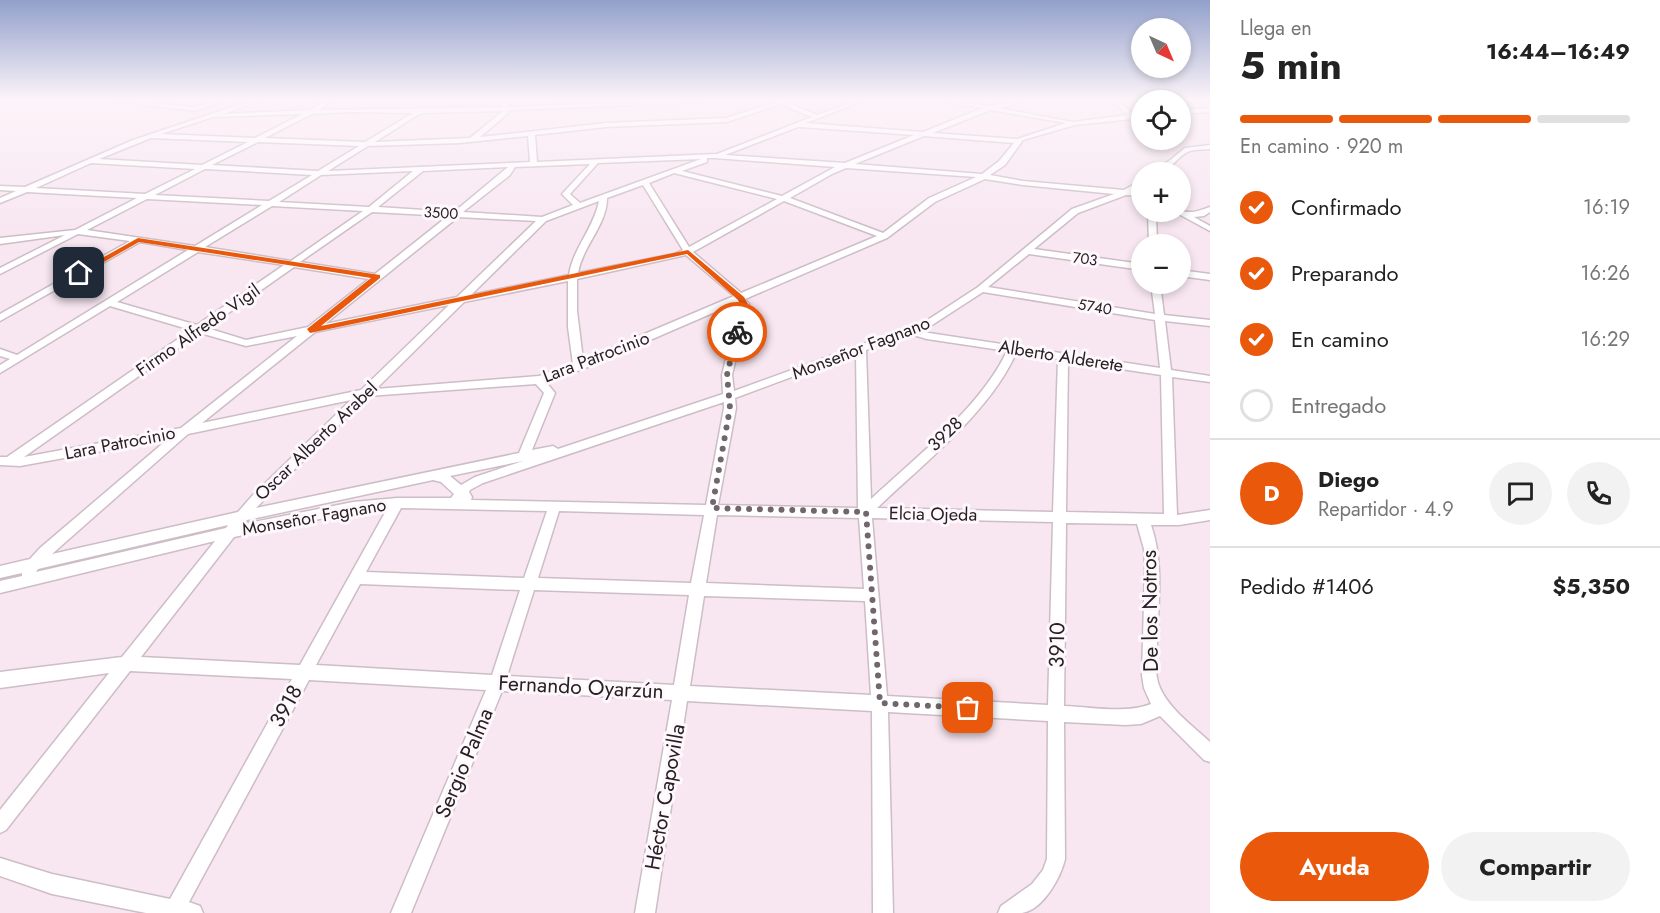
<!DOCTYPE html>
<html lang="es">
<head>
<meta charset="utf-8">
<style>
	:root { --surface:#fff; --page:#f2f2f2; --text:#222; --muted:#767676; --line:#e0e0e0; --accent:#ea580c }
	body { margin:0; font-family:Jost,sans-serif; background:var(--page); color:var(--text); height:100vh; display:flex; flex-direction:column; font-size:22px; white-space:nowrap }
	* { box-sizing:border-box; margin:0 }
	p { font-size:20px; color:var(--muted) }
	.icon { flex:none; width:33px; height:33px; fill:none; stroke:currentColor; stroke-width:2; stroke-linecap:round; stroke-linejoin:round }
	.map { position:relative; flex:1; overflow:hidden }
	.panel { display:flex; flex-direction:column; background:var(--surface); width:450px }
	.panel>* { flex:none }
	.needle { width:39px; rotate:136deg }
	.fabs { position:absolute; left:1131px; top:18px; display:grid; gap:12px }
	.fabs a { display:grid; place-items:center; width:60px; height:60px; border-radius:50%; background:var(--surface); box-shadow:0 3px 9px #0003; font-size:30px }
	.pin { position:absolute; display:grid; place-items:center; width:51px; height:51px; color:#fff; margin:-26px; border-radius:12px; box-shadow:0 3px 9px #0006 }
	.courier { position:absolute; display:grid; place-items:center; width:60px; height:60px; margin:-30px; border:4px solid #ea580c; border-radius:50%; background:#fff; color:#222; box-shadow:0 2px 8px #0007 }
	.summary em { font-style:normal; font-weight:700 }
	.summary div { display:flex; flex-direction:column-reverse }
	.summary { display:flex; align-items:center; justify-content:space-between; height:102px; padding:0 30px }
	h1 { font-size:39px; font-weight:700; line-height:45px }
	.bar { display:grid; grid-template-columns:repeat(4,1fr); gap:9px 6px; align-content:center; height:72px; padding:0 30px }
	.bar i { height:8px; border-radius:4px; background:var(--line) }
	.bar .on { background:var(--accent) }
	.bar p { grid-column:span 4 }
	.line { display:flex; align-items:center; gap:15px; padding:0 30px; border-top:2px solid var(--line) }
	.line div { flex:1 }
	.round { display:grid; place-items:center; flex:none; width:63px; height:63px; border-radius:32px; background:var(--page) }
	ol { padding:0 30px; list-style:none }
	li { display:flex; align-items:center; gap:18px; height:66px }
	li p { margin-inline-start:auto }
	li .icon { padding:6px; border-radius:50%; background:var(--accent); color:#fff; stroke-width:4 }
	li:last-child { color:var(--muted) }
	li i { width:33px; height:33px; border:3px solid var(--line); border-radius:50% }
	.action { display:flex; gap:12px; margin-top:auto; padding:12px 30px }
	.action a { flex:1; height:69px; border-radius:36px; background:var(--accent); color:#fff; font-size:24px; font-weight:700; line-height:69px; text-align:center }
	.action a+a { background:var(--page); color:var(--text) }
	main { display:flex; flex:1; min-height:0 }
	.map>svg:first-child { display:block }
	.lines { fill:none; stroke-linecap:round; stroke-linejoin:round }
	.minor-casing { stroke:#cdbdc7; stroke-width:3 }
	.minor { fill:#fff; fill-rule:evenodd }
	.route { fill:#ea580c }
	.done { stroke:#70666b; stroke-width:6; stroke-dasharray:0 10.8 }
	.labels { text-anchor:middle; stroke-width:6; stroke-linejoin:round; paint-order:stroke }
	.far-street-label { font-size:15px; fill:#262023; stroke:#fef8fc }
	.street-label { font-size:18px; fill:#262023; stroke:#fef8fc }
	.near-street-label { font-size:21px; fill:#262023; stroke:#fef8fc }
</style>
</head>
<body>
<main>
<div class="map">
<svg width="1210" height="913" viewBox="0 0 1210 913">
	<rect width="100%" height="100%" fill="#f8e7f1"/>
	<g class="lines">
		<defs>
			<path id="minor" d="M109 100H125L195 107 216 100H223L196 111Z
				M253 100H261L223 114 310 110 327 100H333L319 110 503 107 501 100H507L509 107 706 100 703 102 509 110 506 115 480 137 606 123 726 118 782 100H790L786 102 817 115 858 100H865L806 123 923 132 983 108 946 102 943 100 990 106 1025 100 1024 101 999 108 1072 122 1128 115 1111 100H1117L1135 115 1142 114V118L1075 125 1023 140 1005 165 990 175 1023 181 1124 190 1142 180V186L1133 191 1142 192V196L1126 195 1078 213 1034 249 1142 264V270L1029 254 988 287 1155 314 1151 284H1160L1164 315 1210 320V326L1165 321 1171 370 1210 376V382L1172 377 1177 515 1210 510V520L1179 525H1151C1164 562 1158 604 1157 643 1156 657 1154 675 1160 688 1170 710 1193 726 1210 742V762L1204 760 1160 716 1141 724 1125 725 1064 722 1065 859C1061 877 1043 910 1022 913 1015 913 1006 913 998 913L1001 906 1032 884 1043 870 1047 859 1048 721 888 712 893 913H873L872 711 687 701 655 913H635L672 700 502 691 411 913H391L486 690 309 680 189 902 200 906 203 913H146L52 894 0 876V858L52 874 170 899 292 679 130 671 6 830 0 833V810L109 673 0 688V672L122 657 215 541 0 593V581L22 576V573L0 578V566L30 559 40 548 168 439 20 466 0 465V457H7L191 330 110 306 0 373V365L10 359 0 356V349L17 355 188 250 140 242 0 321V314L130 241 78 234 0 274V268L65 235 0 244V238L75 230 137 198 27 192 0 203V198L16 191 0 190V186L25 187 133 140ZM780 104 812 117 717 154 537 162 535 135 606 127 727 122ZM990 110 1066 123 1017 139 933 133ZM503 111 470 138 375 142 421 113ZM351 112 413 113 365 142 265 138 312 114ZM302 114 255 138 161 134 213 117ZM798 127H800L914 135 845 163 725 155ZM528 136 530 162 328 171 368 146 460 143ZM924 136 1014 143 999 161 982 174 855 164ZM151 138 248 142 202 165 99 159ZM258 142 359 146 318 171 212 165ZM707 158H715L835 167 782 196 682 171 707 162ZM701 159 580 203 570 194 598 163ZM91 163 195 169 145 194 36 188ZM590 164 562 194 573 205 542 217 463 212 510 175 515 167ZM508 167 454 212 378 207 423 171ZM846 168 976 177 929 198 883 233 790 198 832 174ZM205 169 312 175 269 201 155 195ZM413 171 369 207 279 202 321 175ZM674 173 777 199 689 247 649 183ZM985 179 1023 185 1114 194 1072 209 978 287 926 321 734 391 732 375 749 304 745 299 887 238 935 202ZM643 185 683 250 674 254 578 273C582 247 607 225 607 198ZM147 199 262 205 195 246 87 230ZM599 201C594 228 573 248 569 275L471 295 546 221ZM784 201 877 236 741 293 693 252ZM272 206 363 211 291 261 205 247ZM372 212 448 216 375 274 300 262ZM458 217 536 221 457 297 325 324ZM198 252 284 265 197 325 117 302ZM686 255 734 296 583 360 577 311V279ZM294 267 369 279 308 327 246 340 207 328ZM568 281V327L573 364 539 376 376 389 464 302ZM983 292 1155 320 1160 368 929 333 919 330 932 325ZM738 302 739 304 722 375 723 394 558 449 553 446 532 450 555 393 546 382 583 369ZM449 305 361 390 202 423 315 332ZM200 333 246 346 297 336 181 428 24 457ZM910 334 927 339 1007 351C981 407 916 457 871 499L866 350ZM856 353 858 508 718 505 736 408 735 398ZM1016 353 1058 359 1053 512 877 508C923 464 991 411 1016 353ZM1068 361 1161 375 1164 514 1066 512ZM536 384 544 393 519 453 256 508 368 396ZM351 400 252 496 238 512 52 554 188 434ZM724 402V408L706 505 471 500 472 497 469 492 470 490 483 483ZM523 461 475 477 461 485 450 476ZM433 480 441 482 454 494 451 498H397L353 502 244 524 247 520ZM401 508 547 511 524 578 366 572ZM387 509 300 665 141 657 234 537 353 512ZM559 511 704 515 691 583 538 578ZM717 515 859 518 864 589 706 583ZM872 518 1053 522 1048 705 887 696ZM1066 523 1137 524 1144 549 1145 565 1142 676 1144 688 1151 704C1125 714 1092 707 1064 706ZM228 525 226 528 36 572 38 569ZM360 584 520 590 492 675 316 665ZM534 590 689 595 674 685 507 676ZM704 596 865 601 871 695 690 686Z
				M1210 108V112L1180 114V110Z
				M1210 145V149C1204 150 1195 149 1190 151 1175 156 1173 174 1151 172L1169 161 1185 148Z
				M1210 207V212L1204 216 1194 217 1210 226V231L1175 212 1180 210C1192 215 1200 210 1210 207Z
				M1148 212H1156L1157 244H1149Z
				M1180 270 1210 274V280L1180 276Z"/>
		</defs>
		<!-- minor casing -->
		<use href="#minor" class="minor-casing"/>
		<!-- minor -->
		<use href="#minor" class="minor"/>
	</g>
	<!-- sky -->
	<linearGradient id="sky" x2="0" y2="1"><stop stop-color="#92a0cb"/><stop offset="0.44" stop-color="#fcf4f9"/><stop offset="1" stop-color="#fcf4f9" stop-opacity="0"/></linearGradient>
	<rect width="1210" height="227" fill="url(#sky)"/>
	<!-- route -->
	<path class="route" d="M138 238 380 275V278L321 326 688 250 744 297 748 304 741 332 734 334 740 304 738 300 687 254 310 333 307 329 371 278 139 242 81 275 75 273Z"/>
	<g class="lines">
		<!-- done -->
		<path class="done" d="M737 332 727 375 730 408 712 508 866 512 880 703 968 708"/>
	</g>
	<g class="labels">
		<!-- far-street labels -->
		<g class="far-street-label">
			<text transform="translate(441 213) rotate(3)" y="5">3500</text>
			<text transform="translate(1085 259) rotate(8)" y="5">703</text>
			<text transform="translate(1095 307) rotate(10)" y="5">5740</text>
		</g>
		<!-- street labels -->
		<g class="street-label">
			<text transform="translate(198 330) rotate(-35)" y="6">Firmo Alfredo Vigil</text>
			<text transform="translate(861 348) rotate(-21)" y="6">Monseñor Fagnano</text>
			<text transform="translate(1061 356) rotate(9)" y="6">Alberto Alderete</text>
			<text transform="translate(596 357) rotate(-21)" y="6">Lara Patrocinio</text>
			<text transform="translate(945 434) rotate(-44)" y="6">3928</text>
			<text transform="translate(316 441) rotate(-44)" y="6">Oscar Alberto Arabel</text>
			<text transform="translate(120 443) rotate(-11)" y="6">Lara Patrocinio</text>
			<text transform="translate(933 514) rotate(1)" y="6">Elcia Ojeda</text>
			<text transform="translate(314 517) rotate(-10)" y="6">Monseñor Fagnano</text>
		</g>
		<!-- near-street labels -->
		<g class="near-street-label">
			<text transform="translate(1150 611) rotate(-91)" y="7">De los Notros</text>
			<text transform="translate(1057 645) rotate(-89)" y="7">3910</text>
			<text transform="translate(581 687) rotate(3)" y="7">Fernando Oyarzún</text>
			<text transform="translate(286 706) rotate(-61)" y="7">3918</text>
			<text transform="translate(464 763) rotate(-67)" y="7">Sergio Palma</text>
			<text transform="translate(665 797) rotate(-80)" y="7">Héctor Capovilla</text>
		</g>
	</g>
</svg>
<div class="fabs">
<a><svg class="needle" viewBox="-14 -14 28 28"><path d="M0-13l5 13h-10z" fill="#e53935"/><path d="M0 13l5-13h-10z" fill="#767676"/></svg></a>
<a><svg class="icon" aria-label="locate" viewBox="0 0 24 24"><circle cx="12" cy="12" r="6"/><path d="M12 2v4M12 18v4M2 12h4M18 12h4"/></svg></a>
<a>+</a>
<a>−</a>
</div>
<div class="pin" style="left:968px;top:708px;background:#ea580c"><svg class="icon" aria-label="bag" viewBox="0 0 24 24"><path d="M5 8h14l-1 12H6zM9 8a3 3 0 0 1 6 0"/></svg></div>
<div class="pin" style="left:79px;top:273px;background:#1f2937"><svg class="icon" aria-label="home" viewBox="0 0 24 24"><path d="M3 11l9-7 9 7M6 9v11h12V9"/></svg></div>
<div class="courier" style="left:737px;top:332px"><svg class="icon" aria-label="bike" viewBox="0 0 24 24"><circle cx="6" cy="16" r="4"/><circle cx="18" cy="16" r="4"/><path d="M6 16l4-8h5l3 8M10 8l3 8H6M13 5h3"/></svg></div>
</div>
<section class="panel">
<div class="summary"><div><h1>5 min</h1><p>Llega en</p></div><em>16:44–16:49</em></div>
<div class="bar"><i class="on"></i><i class="on"></i><i class="on"></i><i></i><p>En camino · 920 m</p></div>
<ol>
<li><svg class="icon" aria-label="check" viewBox="0 0 24 24"><path d="M5 12l5 5 9-10"/></svg>Confirmado<p>16:19</p></li>
<li><svg class="icon" aria-label="check" viewBox="0 0 24 24"><path d="M5 12l5 5 9-10"/></svg>Preparando<p>16:26</p></li>
<li><svg class="icon" aria-label="check" viewBox="0 0 24 24"><path d="M5 12l5 5 9-10"/></svg>En camino<p>16:29</p></li>
<li><i></i>Entregado</li>
</ol>
<div class="line" style="height:108px"><b class="round" style="background:var(--accent);color:#fff">D</b><div><b>Diego</b><p>Repartidor · 4.9</p></div><a class="round"><svg class="icon" aria-label="chat" viewBox="0 0 24 24"><path d="M4 5h16v11H9l-5 4z"/></svg></a><a class="round"><svg class="icon" aria-label="phone" viewBox="0 0 24 24"><path d="M5 4h4l2 5-3 2q2 4 5 5l2-3 5 2v4C11 20 4 13 5 4z"/></svg></a></div>
<div class="line" style="height:78px"><div>Pedido #1406</div><b>$5,350</b></div>
<div class="action"><a>Ayuda</a><a>Compartir</a></div>
</section>
</main>
</body>
</html>
